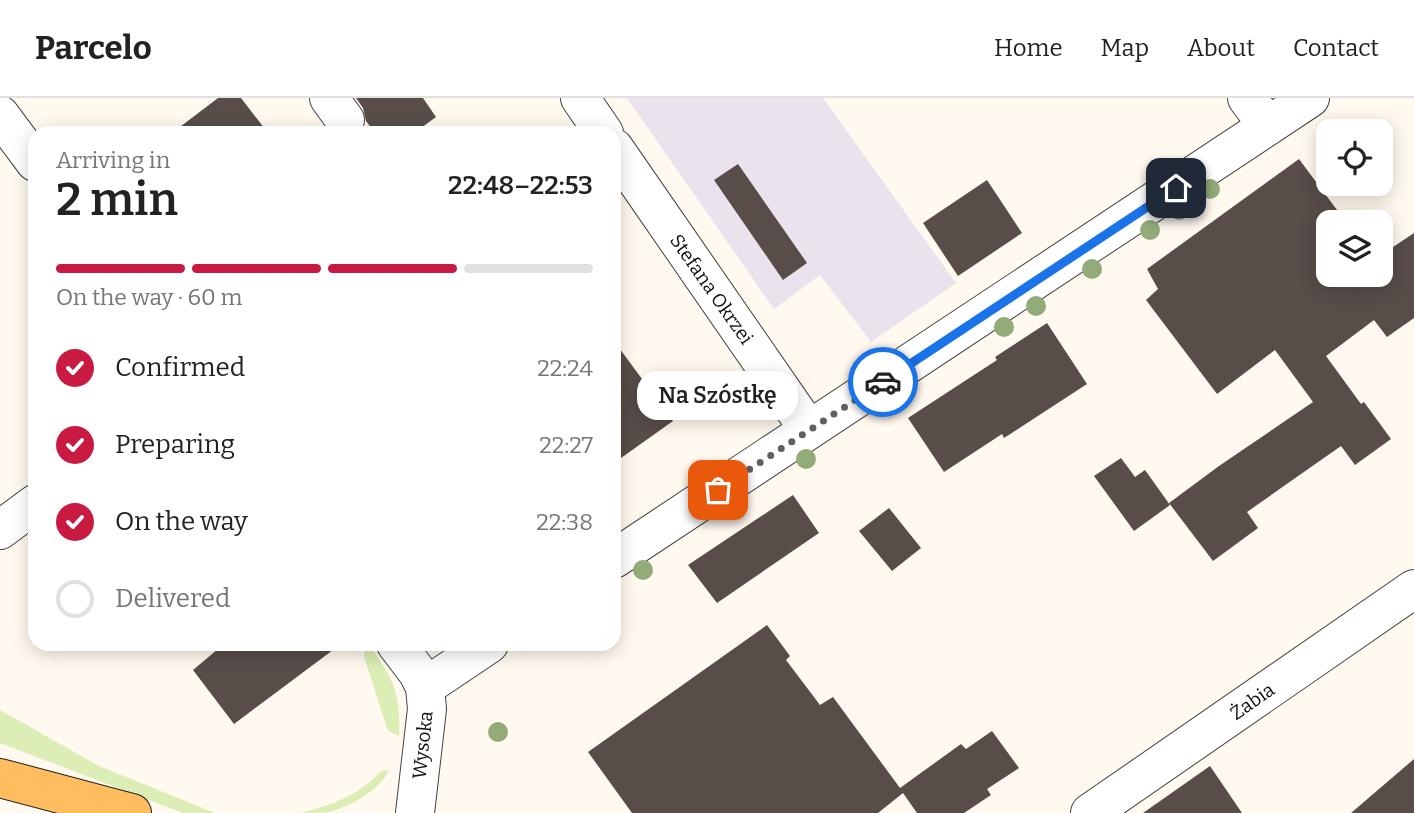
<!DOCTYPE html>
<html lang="en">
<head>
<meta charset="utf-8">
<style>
	:root { --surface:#fff; --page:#f2f2f2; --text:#222; --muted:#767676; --line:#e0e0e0; --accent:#c91b41 }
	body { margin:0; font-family:Bitter,serif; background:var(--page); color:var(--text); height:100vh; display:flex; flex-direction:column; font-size:26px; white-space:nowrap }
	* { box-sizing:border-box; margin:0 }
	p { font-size:23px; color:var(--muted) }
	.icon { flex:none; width:38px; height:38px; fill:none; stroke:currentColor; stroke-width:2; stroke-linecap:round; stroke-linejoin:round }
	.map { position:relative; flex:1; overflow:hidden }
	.details { position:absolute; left:28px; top:28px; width:593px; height:525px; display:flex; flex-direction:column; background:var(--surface); border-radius:21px; box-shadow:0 4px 18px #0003 }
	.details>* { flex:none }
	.fabs { position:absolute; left:1316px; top:21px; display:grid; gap:14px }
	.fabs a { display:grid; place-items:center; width:77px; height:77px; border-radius:14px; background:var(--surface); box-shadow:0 4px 18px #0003; font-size:35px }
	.pin { position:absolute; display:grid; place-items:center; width:60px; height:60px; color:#fff; margin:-30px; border-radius:14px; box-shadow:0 4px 10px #0006 }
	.courier { position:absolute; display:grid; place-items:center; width:70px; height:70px; margin:-35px; border:5px solid #1a73e8; border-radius:50%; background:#fff; color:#222; box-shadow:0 2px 9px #0007 }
	.bubble { position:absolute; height:49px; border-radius:21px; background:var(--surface); box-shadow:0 4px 18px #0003; font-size:23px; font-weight:600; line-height:49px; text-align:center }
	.headline em { font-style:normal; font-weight:600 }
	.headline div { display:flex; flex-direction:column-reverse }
	.headline { display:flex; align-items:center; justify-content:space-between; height:119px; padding:0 28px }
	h1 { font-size:46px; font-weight:600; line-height:52px }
	.bar { display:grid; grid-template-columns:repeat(4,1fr); gap:10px 7px; align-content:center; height:84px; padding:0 28px }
	.bar i { height:9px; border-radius:5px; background:var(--line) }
	.bar .selected { background:var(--accent) }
	.bar p { grid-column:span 4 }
	ol { padding:0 28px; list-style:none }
	li { display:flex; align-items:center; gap:21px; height:77px }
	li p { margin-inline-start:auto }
	li .icon { padding:7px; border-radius:50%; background:var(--accent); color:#fff; stroke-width:4 }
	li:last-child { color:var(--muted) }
	li i { width:38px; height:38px; border:4px solid var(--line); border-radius:50% }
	header { display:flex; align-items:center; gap:42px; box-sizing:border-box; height:98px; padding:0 35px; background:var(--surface); border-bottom:2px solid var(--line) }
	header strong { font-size:33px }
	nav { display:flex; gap:38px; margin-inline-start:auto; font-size:24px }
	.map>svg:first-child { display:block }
	.industrial { fill:#eae2ed }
	.green { fill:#dcedb5 }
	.building { fill:#584d49 }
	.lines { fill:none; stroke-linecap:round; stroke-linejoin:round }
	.minor-casing { stroke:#414141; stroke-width:40 }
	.major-casing { stroke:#1f1f1f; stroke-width:40 }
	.minor { stroke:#fff; stroke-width:38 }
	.major { stroke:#ffbd5f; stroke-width:38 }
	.tree { fill:#92ab79 }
	.done { stroke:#62605d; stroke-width:7; stroke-dasharray:0 12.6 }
	.route { stroke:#1a73e8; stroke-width:9 }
	.labels { text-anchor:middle; stroke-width:7; stroke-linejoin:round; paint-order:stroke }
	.street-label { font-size:19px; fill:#0e0e0e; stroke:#fff }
</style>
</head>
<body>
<header>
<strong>Parcelo</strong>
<nav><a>Home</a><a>Map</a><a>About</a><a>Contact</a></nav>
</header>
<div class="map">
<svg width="1414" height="715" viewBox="0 0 1414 715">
	<rect width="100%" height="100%" fill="#fff9ef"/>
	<!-- industrial -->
	<path class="industrial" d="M627 0H823L956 185 871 244 820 177 774 211Z"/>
	<!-- green -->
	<path class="green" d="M370 549C394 580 401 598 399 638L388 633 364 559 365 551Z
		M0 612 99 668 215 715H183L0 645Z
		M389 672C379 693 352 707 330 714 322 715 310 715 301 715 323 709 350 701 367 686 376 680 378 672 389 672Z"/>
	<!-- building -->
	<path class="building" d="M218 0H241L268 35H172Z
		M356 0H423L436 19 414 35H375L366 23 363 10Z
		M1299 61 1346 124H1328V177H1381V157L1414 135V220L1387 239 1374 222 1326 258 1361 306 1364 304 1391 341 1355 367 1341 348 1247 414 1258 430 1213 463 1169 405 1219 368 1313 304 1275 252 1217 296 1146 202 1158 191 1147 171Z
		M738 66 807 165 783 182 714 82Z
		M987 82 1022 135 958 178 923 125Z
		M1047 225 1087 286 1004 340 1002 336 944 374 908 320 997 262 995 259Z
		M614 243 673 323 614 365Z
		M1121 360 1135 379 1145 372 1170 407 1134 433 1094 378Z
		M793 397 819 435 717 505 688 467Z
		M889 410 921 450 892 473 859 433Z
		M767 527 790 558 786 562 820 607 833 599 900 690 961 646 966 651 992 633 1019 670 987 691 991 697 964 715H917L903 695 878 715H632L588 654Z
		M224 546H341L234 626 193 572Z
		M1414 661V715H1351Z
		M1210 668 1242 715H1143Z"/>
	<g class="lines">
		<defs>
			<path id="minor" d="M329 0 345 22
				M580 0 604 35
				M1247 0 1268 28
				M0 17 35 64
				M614 50 809 332
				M0 432 35 406
				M614 461 1310 0
				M396 546 418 575 425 589 427 611 415 715
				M425 589 489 546
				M1090 715 1414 491"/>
			<path id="major" d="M0 680 132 715"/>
		</defs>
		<!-- minor casing -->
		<use href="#minor" class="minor-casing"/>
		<!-- major casing -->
		<use href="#major" class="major-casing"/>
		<!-- minor -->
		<use href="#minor" class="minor"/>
		<!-- major -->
		<use href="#major" class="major"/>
	</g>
	<!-- trees -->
	<g class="tree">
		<circle cx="1210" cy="91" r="10"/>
		<circle cx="1179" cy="112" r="10"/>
		<circle cx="1150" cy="132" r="10"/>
		<circle cx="1092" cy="171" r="10"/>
		<circle cx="1036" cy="208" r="10"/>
		<circle cx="1004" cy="229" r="10"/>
		<circle cx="881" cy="309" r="10"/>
		<circle cx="806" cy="361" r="10"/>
		<circle cx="643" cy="472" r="10"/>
		<circle cx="498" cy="634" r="10"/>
	</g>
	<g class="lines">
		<!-- done -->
		<path class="done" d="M718 392 883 284"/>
		<!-- route -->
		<path class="route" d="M883 284 1176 90"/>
	</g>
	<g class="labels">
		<!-- street labels -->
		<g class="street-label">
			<text transform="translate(712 191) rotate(55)" y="7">Stefana Okrzei</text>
			<text transform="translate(1252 603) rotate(-35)" y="7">Żabia</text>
			<text transform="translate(422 647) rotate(-84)" y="7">Wysoka</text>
		</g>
	</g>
</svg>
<div class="fabs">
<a><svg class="icon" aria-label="locate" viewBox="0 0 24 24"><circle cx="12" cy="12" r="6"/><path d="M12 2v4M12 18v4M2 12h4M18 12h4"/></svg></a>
<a><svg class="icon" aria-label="layers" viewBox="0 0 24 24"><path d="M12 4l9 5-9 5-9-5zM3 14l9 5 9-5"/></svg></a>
</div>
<div class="pin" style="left:718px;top:392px;background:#ea580c"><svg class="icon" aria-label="bag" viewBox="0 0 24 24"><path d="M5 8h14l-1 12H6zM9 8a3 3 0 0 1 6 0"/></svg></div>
<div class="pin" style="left:1176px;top:90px;background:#1f2937"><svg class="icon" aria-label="home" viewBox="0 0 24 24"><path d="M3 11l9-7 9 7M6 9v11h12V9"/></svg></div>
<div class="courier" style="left:883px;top:284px"><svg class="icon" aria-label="car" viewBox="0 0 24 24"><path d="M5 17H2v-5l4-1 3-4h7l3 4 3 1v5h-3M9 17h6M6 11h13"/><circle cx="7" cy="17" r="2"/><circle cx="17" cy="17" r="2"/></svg></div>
<div class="bubble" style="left:637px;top:273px;width:161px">Na Szóstkę</div>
<section class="details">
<div class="headline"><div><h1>2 min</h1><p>Arriving in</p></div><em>22:48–22:53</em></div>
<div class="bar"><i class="selected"></i><i class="selected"></i><i class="selected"></i><i></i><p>On the way · 60 m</p></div>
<ol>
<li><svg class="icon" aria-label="check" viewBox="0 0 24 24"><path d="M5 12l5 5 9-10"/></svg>Confirmed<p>22:24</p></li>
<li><svg class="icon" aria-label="check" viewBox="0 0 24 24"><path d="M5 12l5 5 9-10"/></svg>Preparing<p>22:27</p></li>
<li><svg class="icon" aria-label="check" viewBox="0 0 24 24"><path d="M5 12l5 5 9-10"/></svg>On the way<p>22:38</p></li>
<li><i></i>Delivered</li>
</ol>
</section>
</div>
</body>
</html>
